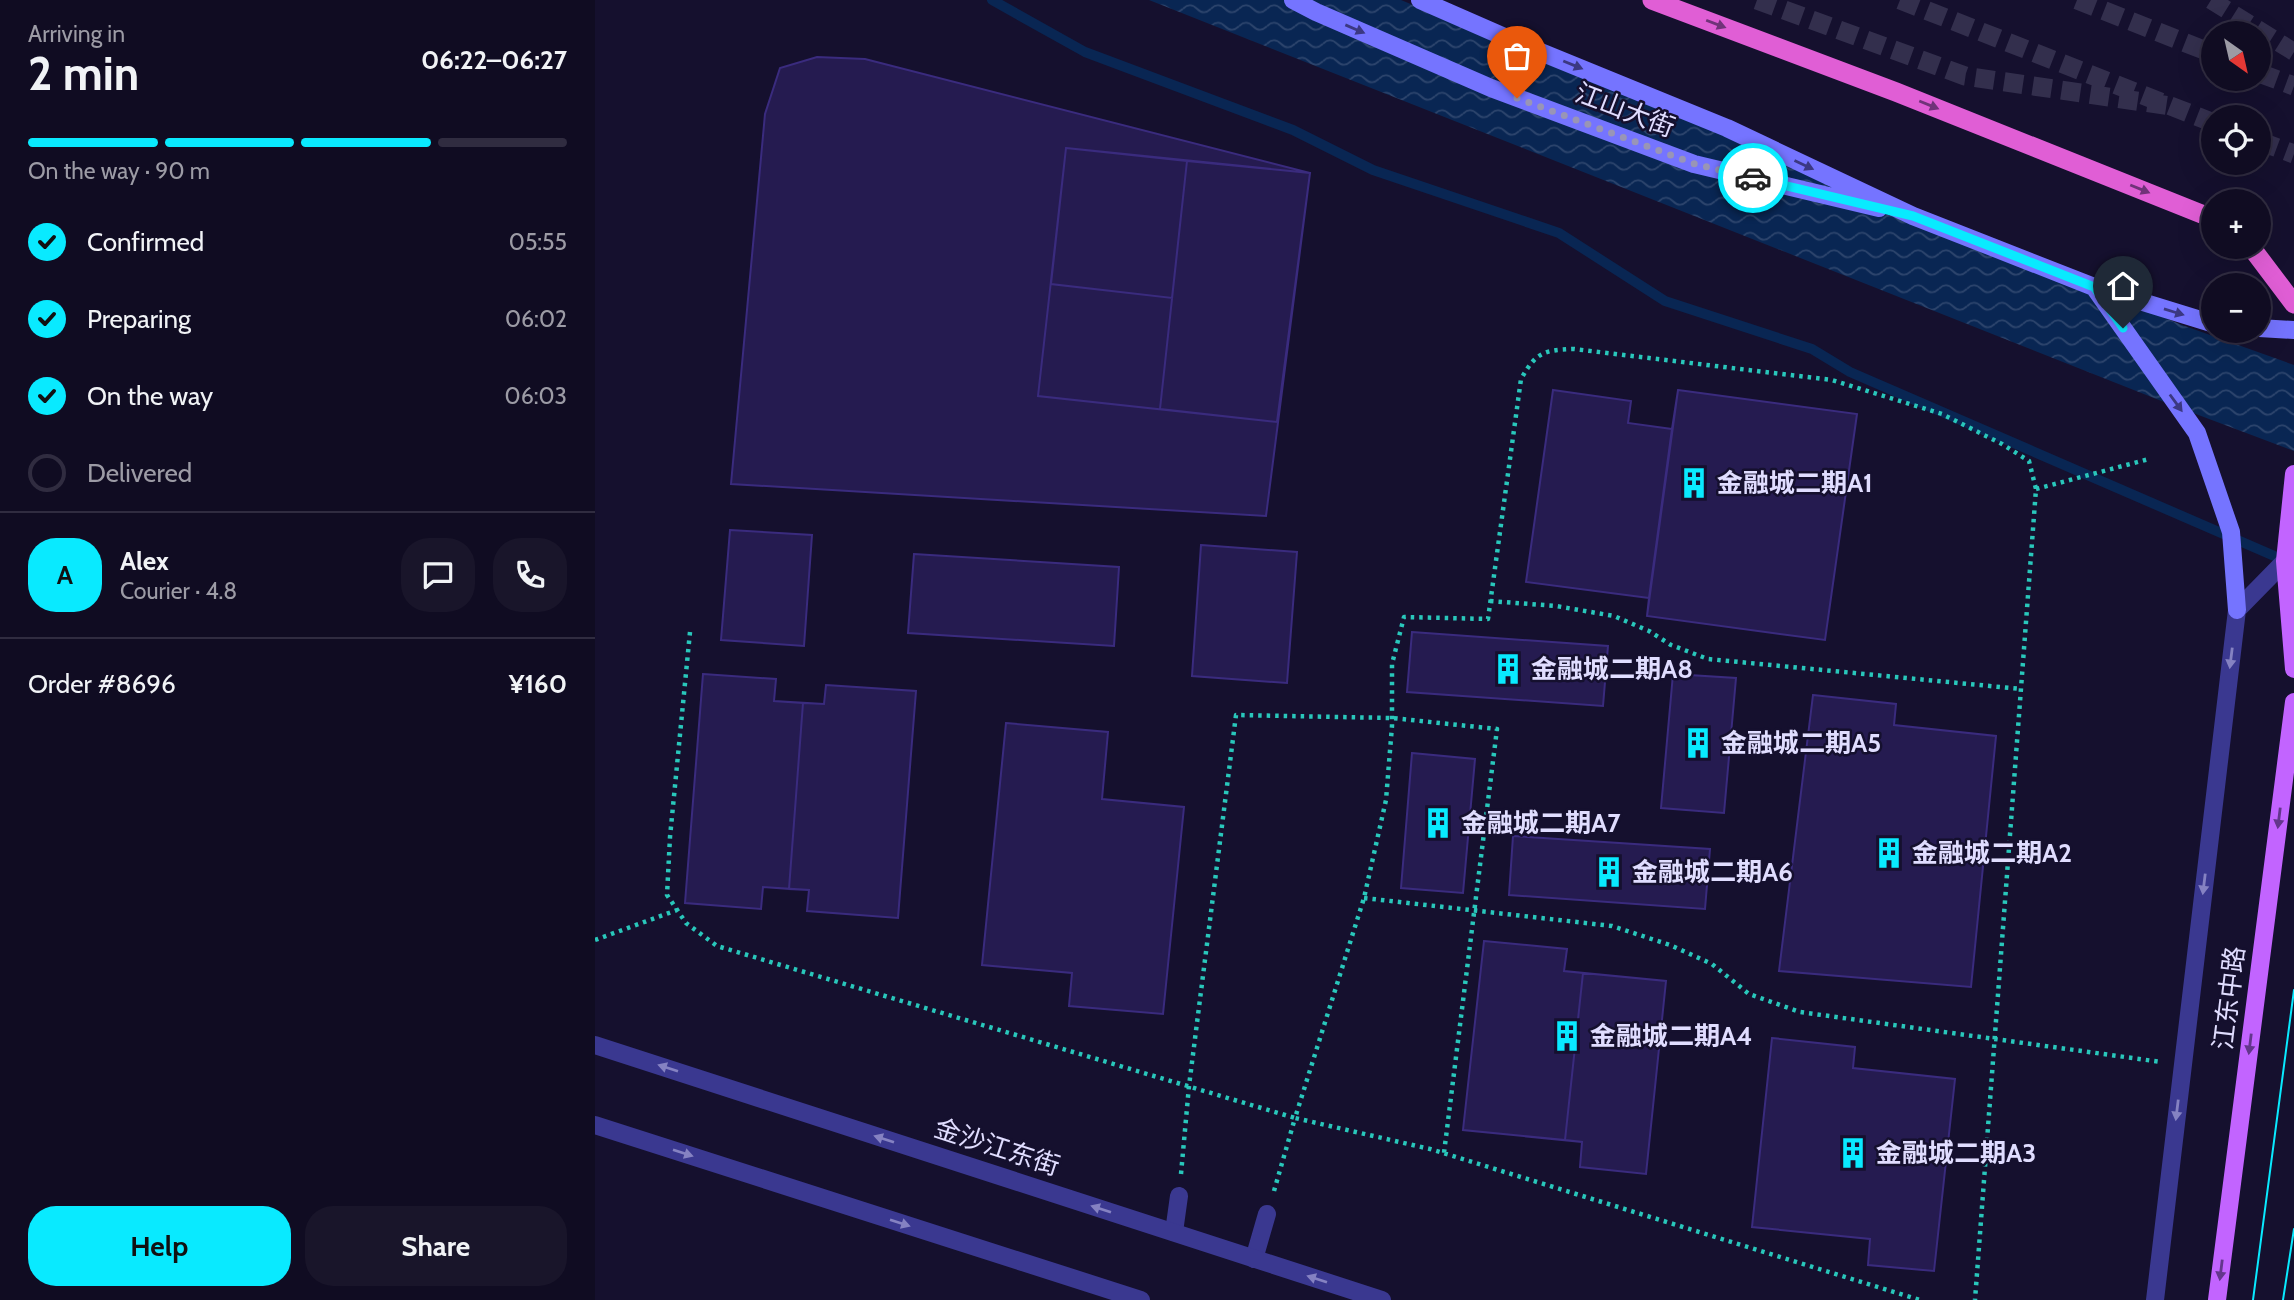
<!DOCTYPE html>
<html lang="en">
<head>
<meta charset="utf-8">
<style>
	:root { --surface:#100c22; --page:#19152a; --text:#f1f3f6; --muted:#9c9ba5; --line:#302c40; --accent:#09eaff }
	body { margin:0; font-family:Cabin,"Noto Sans SC",sans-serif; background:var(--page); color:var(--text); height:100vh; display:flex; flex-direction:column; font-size:26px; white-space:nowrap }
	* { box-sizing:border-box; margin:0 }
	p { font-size:23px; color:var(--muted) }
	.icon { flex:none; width:38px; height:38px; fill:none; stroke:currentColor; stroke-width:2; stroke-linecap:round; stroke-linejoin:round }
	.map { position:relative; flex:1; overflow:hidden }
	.details { display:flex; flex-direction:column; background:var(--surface); width:595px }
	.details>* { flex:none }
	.needle { width:46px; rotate:146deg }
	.tools { position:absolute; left:1606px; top:21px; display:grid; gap:14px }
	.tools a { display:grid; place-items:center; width:70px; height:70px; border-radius:50%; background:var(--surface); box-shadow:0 7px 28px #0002,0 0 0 2px var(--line); font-size:35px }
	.pin { position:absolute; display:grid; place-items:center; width:60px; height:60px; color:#fff; margin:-72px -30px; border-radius:50% 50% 50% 0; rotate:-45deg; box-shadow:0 0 7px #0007 }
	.pin .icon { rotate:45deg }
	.courier { position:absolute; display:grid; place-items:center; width:70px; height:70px; margin:-35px; border:5px solid #09eaff; border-radius:50%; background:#fff; color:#222; box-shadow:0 2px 9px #0007 }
	.summary em { font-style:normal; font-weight:700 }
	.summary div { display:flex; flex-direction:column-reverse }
	.summary { display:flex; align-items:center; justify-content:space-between; height:119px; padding:0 28px }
	h1 { font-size:46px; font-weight:700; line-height:52px }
	.bar { display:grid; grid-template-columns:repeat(4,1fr); gap:10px 7px; align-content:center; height:84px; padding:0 28px }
	.bar i { height:9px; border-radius:5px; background:var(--line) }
	.bar .current { background:var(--accent) }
	.bar p { grid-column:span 4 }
	.line { display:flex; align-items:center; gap:18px; padding:0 28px; border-top:2px solid var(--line) }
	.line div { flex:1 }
	.round { display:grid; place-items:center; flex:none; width:74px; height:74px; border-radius:28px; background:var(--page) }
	ol { padding:0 28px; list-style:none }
	li { display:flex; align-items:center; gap:21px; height:77px }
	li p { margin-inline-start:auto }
	li .icon { padding:7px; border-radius:50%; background:var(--accent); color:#111; stroke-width:4 }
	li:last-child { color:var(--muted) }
	li i { width:38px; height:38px; border:4px solid var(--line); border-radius:50% }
	.action { display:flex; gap:14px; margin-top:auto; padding:14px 28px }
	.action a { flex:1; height:80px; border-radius:28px; background:var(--accent); color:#111; font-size:28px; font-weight:700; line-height:80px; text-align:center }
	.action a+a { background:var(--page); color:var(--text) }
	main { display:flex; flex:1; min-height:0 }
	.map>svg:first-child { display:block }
	.water { fill:url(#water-waves) }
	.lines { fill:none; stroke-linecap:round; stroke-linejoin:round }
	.stream { stroke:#092653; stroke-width:10 }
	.building { fill:#251b50; stroke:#3a2b7e; stroke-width:2 }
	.secondary-tunnel { stroke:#332f4d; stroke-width:18; stroke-dasharray:18 9; stroke-linecap:butt }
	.trunk-tunnel { stroke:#332f4d; stroke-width:19; stroke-dasharray:19 10; stroke-linecap:butt }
	.path { stroke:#29c7bb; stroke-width:4.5; stroke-dasharray:3.5 5; stroke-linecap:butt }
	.minor { stroke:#3a3890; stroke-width:18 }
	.tertiary { stroke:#3a3890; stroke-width:18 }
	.secondary { stroke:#7574ff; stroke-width:18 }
	.primary { stroke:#c264ff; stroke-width:18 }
	.trunk { stroke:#e05ed5; stroke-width:19 }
	.tram { stroke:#09eaff; stroke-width:2 }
	.oneway { fill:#703379 }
	.oneway2 { fill:#3b3882 }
	.oneway3 { fill:#8582c2 }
	.oneway4 { fill:#63368c }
	.done { stroke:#9995b6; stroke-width:7; stroke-dasharray:0 12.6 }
	.route { stroke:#09eaff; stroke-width:9 }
	.labels { text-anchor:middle; stroke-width:5; stroke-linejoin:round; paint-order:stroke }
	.street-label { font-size:26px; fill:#e0ddff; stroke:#15102e }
	.poi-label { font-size:26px; font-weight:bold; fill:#e0ddff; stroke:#15102e; text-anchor:start }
</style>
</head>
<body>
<main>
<section class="details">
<div class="summary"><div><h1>2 min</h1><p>Arriving in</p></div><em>06:22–06:27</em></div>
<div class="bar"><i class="current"></i><i class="current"></i><i class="current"></i><i></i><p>On the way · 90 m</p></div>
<ol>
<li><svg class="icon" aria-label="check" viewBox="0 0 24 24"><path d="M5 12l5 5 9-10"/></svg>Confirmed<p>05:55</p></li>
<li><svg class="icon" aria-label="check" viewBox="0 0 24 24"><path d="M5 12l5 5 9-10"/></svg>Preparing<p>06:02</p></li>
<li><svg class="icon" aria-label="check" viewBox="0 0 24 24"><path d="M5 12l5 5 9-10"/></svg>On the way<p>06:03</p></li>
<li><i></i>Delivered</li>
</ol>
<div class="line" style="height:126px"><b class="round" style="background:var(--accent);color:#111">A</b><div><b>Alex</b><p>Courier · 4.8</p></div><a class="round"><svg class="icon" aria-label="chat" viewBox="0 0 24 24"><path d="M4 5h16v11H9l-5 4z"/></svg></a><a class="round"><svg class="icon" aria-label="phone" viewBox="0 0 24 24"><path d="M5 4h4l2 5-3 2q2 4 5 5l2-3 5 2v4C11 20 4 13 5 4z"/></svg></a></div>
<div class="line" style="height:91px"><div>Order #8696</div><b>¥160</b></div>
<div class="action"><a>Help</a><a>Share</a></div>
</section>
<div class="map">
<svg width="1699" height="1300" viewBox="0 0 1699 1300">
	<defs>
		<pattern id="water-waves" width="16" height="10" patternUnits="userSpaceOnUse" patternTransform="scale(1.75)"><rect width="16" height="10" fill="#092653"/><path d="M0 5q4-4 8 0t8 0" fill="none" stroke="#2d456d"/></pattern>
	</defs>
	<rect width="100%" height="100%" fill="#15102e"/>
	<!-- water -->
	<path class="water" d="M554 0H806L1587 325 1699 365V451L1569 402Z"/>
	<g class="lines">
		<!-- stream -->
		<path class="stream" d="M397 0 490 52 698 130 778 170 964 233 1070 301 1217 349 1255 372 1693 562"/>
	</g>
	<!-- building -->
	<path class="building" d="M222 57 270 59 715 173 671 516 136 484 170 114 185 68Z
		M471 148 715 173 682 422 443 396Z
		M471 148 592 161 577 298 456 284Z
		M592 161 715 173 682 422 565 409Z
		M958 390 1036 401 1033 423 1077 429 1083 390 1262 414 1230 640 1052 616 1054 598 931 582Z
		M958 390 1036 401 1033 423 1077 429 1054 598 931 582Z
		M1083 390 1262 414 1230 640 1052 616Z
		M135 530 217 535 209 646 126 640Z
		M606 545 702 552 692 683 597 676Z
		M319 554 524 567 519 646 313 633Z
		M817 632 1013 646 1008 706 812 692Z
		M108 674 181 679 179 701 229 704 231 685 321 691 303 918 212 911 214 890 168 887 166 909 90 903Z
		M108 674 181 679 179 701 208 703 194 889 168 887 166 909 90 903Z
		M1078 674 1141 678 1129 813 1066 808Z
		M231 685 321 691 303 918 212 911 214 890 194 889 208 703 229 704Z
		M1218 695 1301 704 1299 725 1401 736 1376 987 1184 971Z
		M411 723 513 732 507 799 589 807 568 1014 474 1006 477 973 387 965Z
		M817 753 880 759 868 893 806 888Z
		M918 836 1115 849 1110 909 914 895Z
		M889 941 972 949 969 971 1071 981 1051 1174 985 1167 987 1142 868 1130Z
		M889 941 972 949 969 971 988 973 970 1140 868 1130Z
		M988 973 1071 981 1051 1174 985 1167 987 1142 970 1140Z
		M1177 1038 1260 1047 1258 1068 1360 1079 1339 1271 1273 1265 1275 1239 1157 1227Z"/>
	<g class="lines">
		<!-- secondary-tunnel -->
		<path class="secondary-tunnel" d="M1616 0 1699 52"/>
		<!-- trunk-tunnel -->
		<path class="trunk-tunnel" d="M1162 0 1370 76 1575 106
			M1305 0 1619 123
			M1482 0 1619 54
			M1664 73 1699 86
			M1664 141 1699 154"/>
		<!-- path -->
		<path class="path" d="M1441 489 1554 459
			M895 601 961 606 1019 616 1054 631 1076 645 1113 659 1426 689
			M95 632 75 837 72 895 91 923 122 946 700 1118 769 898 791 800 797 726V664L809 617 893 619 926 379C941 352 949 350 979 349L1237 380 1347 414 1407 444 1434 461 1441 489 1380 1300
			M769 898 1017 926 1075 945 1117 964 1154 994 1205 1012 1566 1062
			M0 940 82 910
			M586 1174 594 1086 641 715 797 718 902 729 849 1153
			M679 1191 700 1118 835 1149 1325 1300"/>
		<!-- minor -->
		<path class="minor" d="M579 1232 584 1196
			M659 1259 672 1214"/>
		<!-- tertiary -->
		<path class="tertiary" d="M0 1045 787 1300
			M0 1125 546 1300
			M1560 1300 1642 610 1690 561"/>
		<!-- secondary -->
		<path class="secondary" d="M698 0 721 12 896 88 1099 164 1284 208
			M825 0 921 42 1132 128 1318 216 1499 287 1619 324
			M1499 287 1602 433 1636 532 1642 610
			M1664 328 1699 330"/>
		<!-- primary -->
		<path class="primary" d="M1699 474 1690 561 1699 669
			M1622 1300 1699 702"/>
		<!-- trunk -->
		<path class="trunk" d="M1057 0 1301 92 1619 219
			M1656 247 1699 304"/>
		<!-- tram -->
		<path class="tram" d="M1658 1300 1699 990
			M1688 1300 1699 1229"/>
	</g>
	<!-- one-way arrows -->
	<defs><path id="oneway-solid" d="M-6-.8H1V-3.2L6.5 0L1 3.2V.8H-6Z" transform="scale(1.75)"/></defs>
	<g class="oneway">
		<use href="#oneway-solid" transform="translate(1121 24) rotate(21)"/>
		<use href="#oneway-solid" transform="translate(1334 105) rotate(22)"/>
		<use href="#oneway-solid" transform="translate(1545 189) rotate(22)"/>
	</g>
	<g class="oneway2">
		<use href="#oneway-solid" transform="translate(760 29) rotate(23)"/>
		<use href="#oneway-solid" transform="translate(978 65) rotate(22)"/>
		<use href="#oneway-solid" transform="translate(1209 165) rotate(25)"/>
		<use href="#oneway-solid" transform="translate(1579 312) rotate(17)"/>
		<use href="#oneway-solid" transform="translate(1581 403) rotate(54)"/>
	</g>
	<g class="oneway3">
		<use href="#oneway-solid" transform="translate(1636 658) rotate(97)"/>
		<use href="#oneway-solid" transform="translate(1609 884) rotate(97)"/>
		<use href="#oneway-solid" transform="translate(73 1068) rotate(-162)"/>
		<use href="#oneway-solid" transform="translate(1582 1110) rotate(97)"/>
		<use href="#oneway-solid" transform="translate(289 1139) rotate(-162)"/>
		<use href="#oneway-solid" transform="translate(88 1153) rotate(18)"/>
		<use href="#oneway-solid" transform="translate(506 1209) rotate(-162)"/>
		<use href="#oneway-solid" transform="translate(305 1223) rotate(18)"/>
		<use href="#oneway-solid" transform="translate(722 1279) rotate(-162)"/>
	</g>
	<g class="oneway4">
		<use href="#oneway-solid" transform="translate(1684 818) rotate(97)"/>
		<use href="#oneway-solid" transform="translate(1655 1044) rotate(97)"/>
		<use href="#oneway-solid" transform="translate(1626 1270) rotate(97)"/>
	</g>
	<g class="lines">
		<!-- done -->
		<path class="done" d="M922 98 1100 164 1158 178"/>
		<!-- route -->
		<path class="route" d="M1158 178 1318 216 1499 287 1528 328"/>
	</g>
	<!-- icons -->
	<defs>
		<symbol id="building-bare" viewBox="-9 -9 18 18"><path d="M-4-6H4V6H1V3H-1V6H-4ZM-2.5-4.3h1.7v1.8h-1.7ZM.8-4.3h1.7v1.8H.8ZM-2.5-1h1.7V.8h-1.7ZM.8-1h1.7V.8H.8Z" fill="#09eaff" stroke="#15102e" stroke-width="2.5" paint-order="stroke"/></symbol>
	</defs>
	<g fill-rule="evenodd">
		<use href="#building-bare" x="1077" y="461" width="44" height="44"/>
		<use href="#building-bare" x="891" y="647" width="44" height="44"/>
		<use href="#building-bare" x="1081" y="721" width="44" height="44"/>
		<use href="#building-bare" x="821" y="801" width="44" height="44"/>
		<use href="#building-bare" x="1272" y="831" width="44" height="44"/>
		<use href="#building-bare" x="992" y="850" width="44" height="44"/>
		<use href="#building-bare" x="950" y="1014" width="44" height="44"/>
		<use href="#building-bare" x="1236" y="1131" width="44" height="44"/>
	</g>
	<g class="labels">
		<!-- street labels -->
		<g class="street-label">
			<text transform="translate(1030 110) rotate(21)" y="9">江山大街</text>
			<text transform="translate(1634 998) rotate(-83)" y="9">江东中路</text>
			<text transform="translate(402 1147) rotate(18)" y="9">金沙江东街</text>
		</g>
		<!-- poi labels -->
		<g class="poi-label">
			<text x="1122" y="492">金融城二期A1</text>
			<text x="936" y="678">金融城二期A8</text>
			<text x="1126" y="752">金融城二期A5</text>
			<text x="866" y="832">金融城二期A7</text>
			<text x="1317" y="862">金融城二期A2</text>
			<text x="1037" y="881">金融城二期A6</text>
			<text x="995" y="1045">金融城二期A4</text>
			<text x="1281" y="1162">金融城二期A3</text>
		</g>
	</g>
</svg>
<div class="tools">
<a><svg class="needle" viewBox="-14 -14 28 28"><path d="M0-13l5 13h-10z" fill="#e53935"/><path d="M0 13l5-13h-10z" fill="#9c9ba5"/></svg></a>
<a><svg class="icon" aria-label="locate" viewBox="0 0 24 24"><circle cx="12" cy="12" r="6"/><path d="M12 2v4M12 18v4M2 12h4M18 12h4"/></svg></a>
<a>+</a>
<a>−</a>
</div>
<div class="pin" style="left:922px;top:98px;background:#ea580c"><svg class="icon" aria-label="bag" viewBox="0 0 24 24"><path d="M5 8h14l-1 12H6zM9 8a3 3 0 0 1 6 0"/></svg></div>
<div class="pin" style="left:1528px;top:328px;background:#1f2937"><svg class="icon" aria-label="home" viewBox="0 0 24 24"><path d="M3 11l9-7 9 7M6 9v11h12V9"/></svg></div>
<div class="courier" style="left:1158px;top:178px"><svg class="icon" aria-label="car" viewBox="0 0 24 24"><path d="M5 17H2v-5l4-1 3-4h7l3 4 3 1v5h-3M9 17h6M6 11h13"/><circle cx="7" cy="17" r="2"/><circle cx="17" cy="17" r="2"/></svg></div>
</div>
</main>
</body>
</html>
